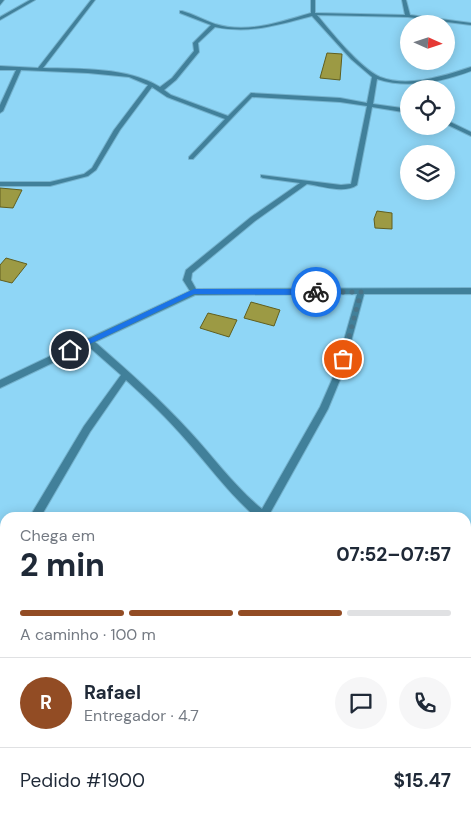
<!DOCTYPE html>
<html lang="pt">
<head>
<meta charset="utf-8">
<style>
	:root { --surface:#fff; --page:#f6f6f7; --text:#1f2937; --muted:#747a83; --line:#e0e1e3; --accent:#924c24 }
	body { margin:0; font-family:"DM Sans",sans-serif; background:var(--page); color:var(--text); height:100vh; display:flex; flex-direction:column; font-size:19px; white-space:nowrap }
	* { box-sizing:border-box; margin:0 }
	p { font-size:16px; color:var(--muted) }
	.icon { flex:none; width:28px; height:28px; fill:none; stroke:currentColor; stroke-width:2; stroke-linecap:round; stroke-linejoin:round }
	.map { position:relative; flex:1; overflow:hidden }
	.side { position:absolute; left:0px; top:512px; width:471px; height:311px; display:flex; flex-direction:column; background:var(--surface); border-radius:15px 15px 0 0; box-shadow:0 2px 12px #0003 }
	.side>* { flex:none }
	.needle { width:32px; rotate:93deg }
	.controls { position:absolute; left:400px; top:15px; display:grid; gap:10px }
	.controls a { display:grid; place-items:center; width:55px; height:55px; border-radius:50%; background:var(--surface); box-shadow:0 2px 12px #0003; font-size:25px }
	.pin { position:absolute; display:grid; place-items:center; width:42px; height:42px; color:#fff; margin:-21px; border:2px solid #fff; border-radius:50%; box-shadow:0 1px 5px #0007 }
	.courier { position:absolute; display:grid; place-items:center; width:50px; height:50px; margin:-25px; border:4px solid #1a73e8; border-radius:50%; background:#fff; color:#222; box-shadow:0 1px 6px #0007 }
	.overview em { font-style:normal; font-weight:800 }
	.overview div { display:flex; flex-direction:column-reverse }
	.overview { display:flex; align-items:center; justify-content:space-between; height:85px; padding:0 20px }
	h1 { font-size:32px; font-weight:800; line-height:38px }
	.bar { display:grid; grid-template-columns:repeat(4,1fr); gap:8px 5px; align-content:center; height:60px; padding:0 20px }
	.bar i { height:6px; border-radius:4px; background:var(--line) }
	.bar .current { background:var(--accent) }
	.bar p { grid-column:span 4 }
	.line { display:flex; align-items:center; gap:12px; padding:0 20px; border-top:1px solid var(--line) }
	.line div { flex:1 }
	.round { display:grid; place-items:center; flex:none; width:52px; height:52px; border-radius:26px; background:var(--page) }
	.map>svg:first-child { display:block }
	.building { fill:#9c9a44; stroke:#605f20 }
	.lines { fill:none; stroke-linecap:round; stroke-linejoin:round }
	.minor-casing { stroke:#75b2cd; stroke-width:2 }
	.minor { fill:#41809a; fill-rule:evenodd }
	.route { fill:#1a73e8 }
	.done { stroke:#497488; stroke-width:5; stroke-dasharray:0 9 }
</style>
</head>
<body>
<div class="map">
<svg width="471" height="823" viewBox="0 0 471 823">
	<rect width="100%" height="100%" fill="#8fd6f6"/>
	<!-- building -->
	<path class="building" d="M327 53 342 54 340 80 320 78Z
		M0 188 22 190 13 208 0 207Z
		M377 211 392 213V229L375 228 374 219Z
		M6 258 27 264 12 283 0 280V265Z
		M251 302 280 310 274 326 244 318Z
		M208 313 237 320 229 337 200 328Z"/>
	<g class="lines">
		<defs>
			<path id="minor" d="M0 0H4L0 5Z
				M30 0H35L0 20V17Z
				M91 0H95L43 68C80 69 128 67 160 87L172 78 194 51 193 43 211 25 180 13V11H182C193 14 204 20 215 24 247 34 280 22 311 13V0H315V13L405 15 402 0H406L410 15 471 23V25L408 17 317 15C332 33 360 68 380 77 409 88 443 76 471 67V71C442 82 408 89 377 79L373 104 409 109V113L372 107 357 185C345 194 321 186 307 184L255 221 192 273 191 280 196 289 471 288V294H364L342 375 328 409 269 515 270 518H257C230 495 210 467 186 440 168 419 147 399 126 380L90 432 40 518H29L84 426 121 375 88 346 0 388V380L84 340 85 339 89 338 190 291 183 280 186 270 251 217 300 183 263 178 261 177V175L341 185 351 184 367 106 340 102 252 97 193 159H189V157L225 119 167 97 152 87 120 130 96 170 88 176 50 186H0V182H50L84 174 92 168 114 130 148 85 129 77 88 73 21 70 3 111 0 113V105L16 70H0V66L38 68ZM312 16 351 59 372 77 367 103 340 98 251 93 228 116 171 95 164 90 176 80 199 52 198 43 215 27C251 34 277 25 312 16ZM357 294 334 375 320 407 262 509C235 487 214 458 191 433 161 400 128 371 95 342L195 295Z
				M446 120 471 132V136L446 124Z
				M5 561V576L0 580V565Z
				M0 622 5 624V634L0 632Z
				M466 784 471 786V798L466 796Z
				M5 818 17 819 16 823H4Z"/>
		</defs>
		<!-- minor casing -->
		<use href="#minor" class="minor-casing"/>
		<!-- minor -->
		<use href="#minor" class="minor"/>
	</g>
	<!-- route -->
	<path class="route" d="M194 289H316L320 292 316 295 194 294 73 352 70 353 66 350Z"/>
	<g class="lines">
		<!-- done -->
		<path class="done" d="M316 292H361L343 359"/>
	</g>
</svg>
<div class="controls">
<a><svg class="needle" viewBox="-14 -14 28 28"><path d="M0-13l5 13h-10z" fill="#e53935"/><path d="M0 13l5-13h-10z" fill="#747a83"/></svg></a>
<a><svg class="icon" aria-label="locate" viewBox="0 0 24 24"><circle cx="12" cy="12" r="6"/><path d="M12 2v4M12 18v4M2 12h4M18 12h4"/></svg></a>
<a><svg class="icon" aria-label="layers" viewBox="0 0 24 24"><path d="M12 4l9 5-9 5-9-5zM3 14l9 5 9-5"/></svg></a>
</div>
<div class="pin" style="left:343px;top:359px;background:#ea580c"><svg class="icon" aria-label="bag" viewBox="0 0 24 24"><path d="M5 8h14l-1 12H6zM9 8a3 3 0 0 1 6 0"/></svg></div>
<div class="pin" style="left:70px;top:350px;background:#1f2937"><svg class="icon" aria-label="home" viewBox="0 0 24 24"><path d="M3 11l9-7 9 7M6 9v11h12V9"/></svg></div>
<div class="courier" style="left:316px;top:292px"><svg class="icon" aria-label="bike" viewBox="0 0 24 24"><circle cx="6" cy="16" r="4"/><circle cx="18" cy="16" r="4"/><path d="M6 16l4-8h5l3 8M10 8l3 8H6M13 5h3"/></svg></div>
<section class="side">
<div class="overview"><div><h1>2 min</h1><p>Chega em</p></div><em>07:52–07:57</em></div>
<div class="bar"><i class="current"></i><i class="current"></i><i class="current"></i><i></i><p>A caminho · 100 m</p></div>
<div class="line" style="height:90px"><b class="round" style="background:var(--accent);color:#fff">R</b><div><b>Rafael</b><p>Entregador · 4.7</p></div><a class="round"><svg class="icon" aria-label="chat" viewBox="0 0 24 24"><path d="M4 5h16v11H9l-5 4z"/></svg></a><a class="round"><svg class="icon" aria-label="phone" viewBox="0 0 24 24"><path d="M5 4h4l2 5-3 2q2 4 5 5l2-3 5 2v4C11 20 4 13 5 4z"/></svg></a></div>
<div class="line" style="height:65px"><div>Pedido #1900</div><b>$15.47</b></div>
</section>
</div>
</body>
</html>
